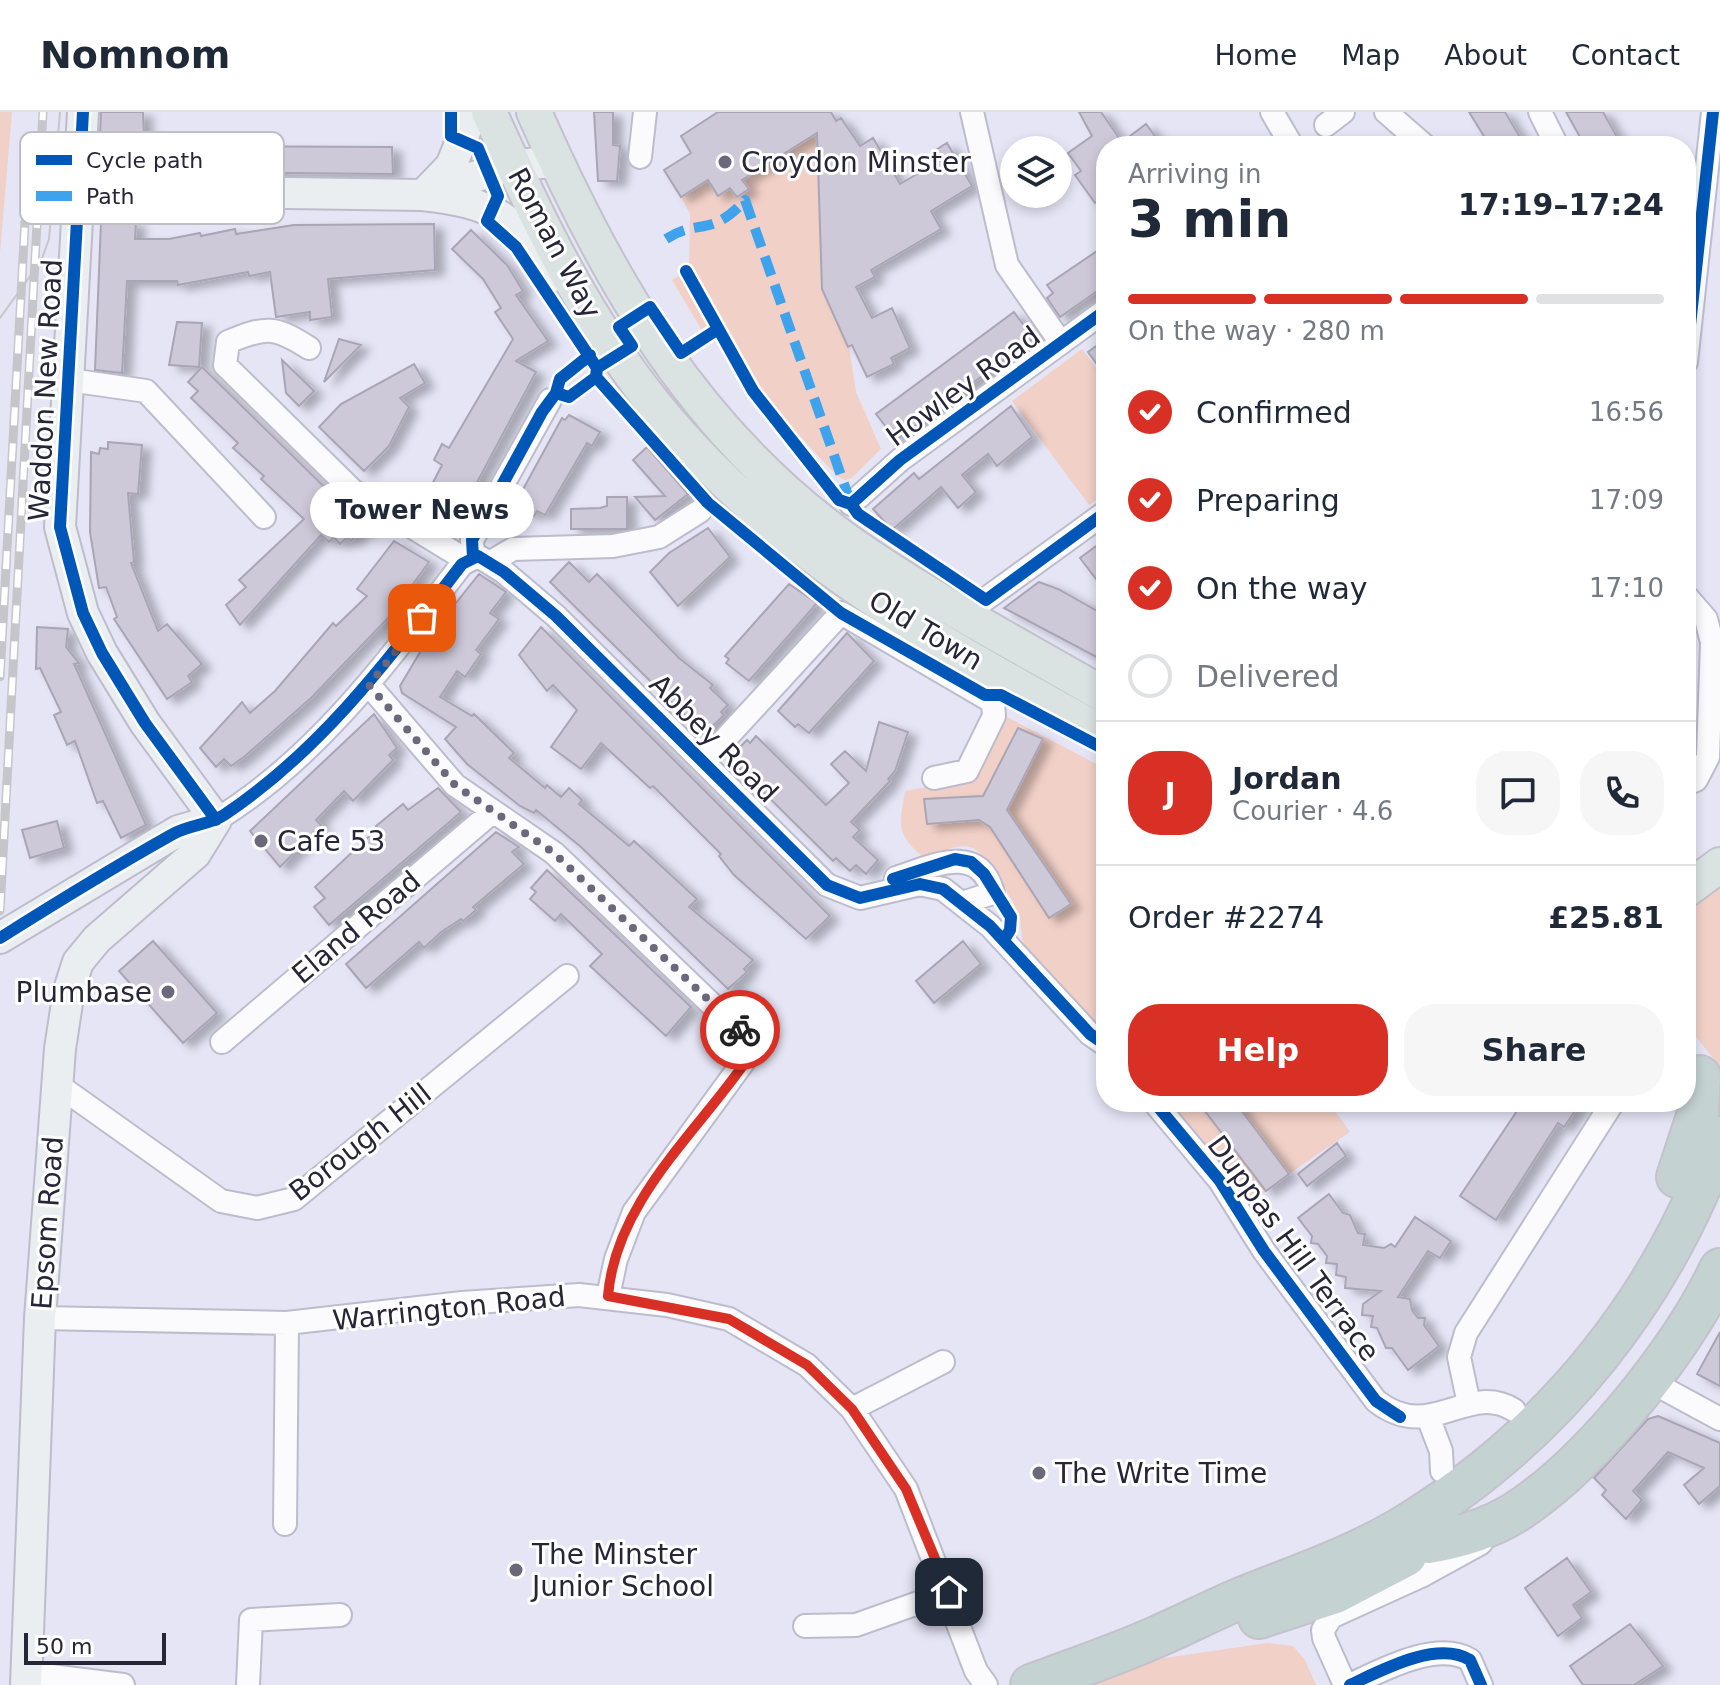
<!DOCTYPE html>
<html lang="en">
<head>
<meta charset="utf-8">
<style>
	:root { --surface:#fff; --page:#f6f6f7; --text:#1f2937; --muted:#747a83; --line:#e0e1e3; --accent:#d93025 }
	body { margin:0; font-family:"DejaVu Sans",sans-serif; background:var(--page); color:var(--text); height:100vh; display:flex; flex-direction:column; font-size:30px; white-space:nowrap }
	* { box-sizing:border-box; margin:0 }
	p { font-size:26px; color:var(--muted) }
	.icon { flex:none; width:44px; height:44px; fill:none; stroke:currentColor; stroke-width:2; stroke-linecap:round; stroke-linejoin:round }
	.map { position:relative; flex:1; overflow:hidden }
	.details { position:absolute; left:1096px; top:24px; width:600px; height:976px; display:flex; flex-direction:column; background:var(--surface); border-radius:32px; box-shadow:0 4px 12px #0003 }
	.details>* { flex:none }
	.fabs { position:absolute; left:1000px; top:24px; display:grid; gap:16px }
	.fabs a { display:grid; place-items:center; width:72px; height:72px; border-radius:50%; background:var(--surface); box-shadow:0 4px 12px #0003; font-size:40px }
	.scale { position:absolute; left:24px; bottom:20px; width:142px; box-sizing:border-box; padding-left:8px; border:4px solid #272538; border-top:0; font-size:22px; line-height:28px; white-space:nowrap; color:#272538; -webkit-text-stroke:6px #fff; paint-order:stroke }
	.pin { position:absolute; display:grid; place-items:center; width:68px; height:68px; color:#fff; margin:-34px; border-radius:16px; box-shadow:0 4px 12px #0006 }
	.courier { position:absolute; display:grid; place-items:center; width:80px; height:80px; margin:-40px; border:6px solid #d93025; border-radius:50%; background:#fff; color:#222; box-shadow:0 2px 10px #0007 }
	.bubble { position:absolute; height:56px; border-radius:28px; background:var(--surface); box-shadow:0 4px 12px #0003; font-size:26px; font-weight:600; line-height:56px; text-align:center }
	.head em { font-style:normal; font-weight:600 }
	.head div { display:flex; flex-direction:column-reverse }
	.head { display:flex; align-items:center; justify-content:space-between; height:136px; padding:0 32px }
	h1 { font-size:52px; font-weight:600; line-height:60px }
	.bar { display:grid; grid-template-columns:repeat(4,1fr); gap:12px 8px; align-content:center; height:96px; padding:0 32px }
	.bar i { height:10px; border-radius:6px; background:var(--line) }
	.bar .on { background:var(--accent) }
	.bar p { grid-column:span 4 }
	.line { display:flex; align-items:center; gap:20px; padding:0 32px; border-top:2px solid var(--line) }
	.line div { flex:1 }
	.round { display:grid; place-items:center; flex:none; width:84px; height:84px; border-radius:32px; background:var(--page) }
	ol { padding:0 32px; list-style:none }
	li { display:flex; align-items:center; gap:24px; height:88px }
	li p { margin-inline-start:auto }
	li .icon { padding:8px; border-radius:50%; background:var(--accent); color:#fff; stroke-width:4 }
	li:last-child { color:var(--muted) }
	li i { width:44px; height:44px; border:4px solid var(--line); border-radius:50% }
	.primary-button { display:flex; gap:16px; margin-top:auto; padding:16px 32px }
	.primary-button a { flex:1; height:92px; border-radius:32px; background:var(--accent); color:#fff; font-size:32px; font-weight:600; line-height:92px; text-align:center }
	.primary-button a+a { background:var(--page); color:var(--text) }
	header { display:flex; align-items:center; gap:48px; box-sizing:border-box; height:112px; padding:0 40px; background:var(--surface); border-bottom:2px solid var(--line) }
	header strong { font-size:38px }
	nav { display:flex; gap:44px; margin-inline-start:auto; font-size:28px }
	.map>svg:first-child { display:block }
	.green { fill:#f1d0c7; fill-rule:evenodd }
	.building { fill:#cec9d9; stroke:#aaa5b5; stroke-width:2; filter:url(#shadow) }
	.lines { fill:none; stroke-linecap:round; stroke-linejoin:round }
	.street-casing { stroke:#bdbccd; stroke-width:26 }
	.secondary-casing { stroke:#bdbccd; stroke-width:34 }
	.primary-casing { stroke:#c3c2cc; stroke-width:38 }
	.highway-casing { stroke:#c3c2cc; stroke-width:44 }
	.street { stroke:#fbfbfe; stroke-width:22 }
	.secondary { stroke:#ebeef0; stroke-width:30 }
	.primary { stroke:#dae2e2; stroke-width:34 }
	.highway { stroke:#c4d2d1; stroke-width:40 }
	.tram { stroke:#c6c6ca; stroke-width:2 }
	.rail-casing { stroke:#c6c6ca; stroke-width:9 }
	.rail { stroke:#fff; stroke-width:6; stroke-dasharray:18; stroke-linecap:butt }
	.quiet { stroke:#3ea2ec; stroke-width:10; stroke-dasharray:20 10; stroke-linecap:butt }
	.cycleway-casing { stroke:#fff; stroke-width:17 }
	.cycleway { stroke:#0057b8; stroke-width:12 }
	.done { stroke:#6a687a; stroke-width:8; stroke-dasharray:0 14.4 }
	.route { stroke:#d93025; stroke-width:10 }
	.poi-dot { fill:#6a687a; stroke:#fff; stroke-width:3 }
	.labels { text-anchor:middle; stroke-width:6; stroke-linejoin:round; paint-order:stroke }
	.poi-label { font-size:28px; fill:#272538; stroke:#fff; text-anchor:start }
	.street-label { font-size:28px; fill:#272538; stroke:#fff }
	.key { fill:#fff; stroke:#bebec3; stroke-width:2 }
	.key-label { font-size:22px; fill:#272538 }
</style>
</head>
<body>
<header>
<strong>Nomnom</strong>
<nav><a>Home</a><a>Map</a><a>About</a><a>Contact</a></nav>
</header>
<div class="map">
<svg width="1720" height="1573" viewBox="0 0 1720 1573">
	<defs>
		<filter id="shadow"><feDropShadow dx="9" dy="5" stdDeviation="4" flood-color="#0004"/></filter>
	</defs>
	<rect width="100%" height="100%" fill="#e6e5f6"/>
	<!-- green -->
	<path class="green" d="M0 0H12L0 141Z
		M813 24 818 31 856 280 881 337 852 366 845 368 837 364 757 278 689 157 690 102 681 85 708 68 718 83 730 76 737 85 749 77 743 68Z
		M683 161 712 213 704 222 672 168Z
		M1082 237 1106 269V381L1089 393 1012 289Z
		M1003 603 1106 657V919L1093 916 1027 839C1019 825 1023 817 1019 803 1015 791 984 740 973 736 959 730 937 742 924 746 896 722 899 714 905 679L972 667ZM1018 616 1043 628 1007 698 1071 792 1050 806 990 715 979 709 927 712 983 684Z
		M1720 775V955L1686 912V801Z
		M1169 990H1198L1266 1079 1252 1090Z
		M1235 990H1329L1350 1020 1289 1062Z
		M1267 1531 1293 1534 1305 1548 1316 1573H1078L1144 1549Z"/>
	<!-- building -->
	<path class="building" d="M101 0H143L144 23 100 24Z
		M594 0H613V33L620 34 617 69H598Z
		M718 0H831L836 9 841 6 860 34 873 26 900 72 939 49 934 39 947 31 972 74 931 99 941 117 871 158 875 165 856 175 872 206 892 196 910 236 891 246 894 252 867 265 852 233 848 235 822 177 817 21 742 68 749 77 737 85 730 76 718 84 708 68 681 85 664 58 691 41 681 24Z
		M1079 0H1101L1122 30 1146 12 1162 34H1106V84L1095 91 1075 63 1081 59 1068 41 1092 24Z
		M1469 0H1505L1525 34H1490Z
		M1566 0H1603L1622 34H1585Z
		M162 34 392 35 393 62 162 60Z
		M101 110H136L135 127H169L200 121 201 124 235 117 236 122 294 113 434 112 435 158 328 167 332 205 310 208V200L276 205 270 160 249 164 248 160 178 173 177 169H127L122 261 95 258Z
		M471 118 507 153 523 179 516 183 548 229 516 249 536 260 452 417 432 407 436 402 428 397 434 385 427 382 442 353 434 348 442 332 449 336 513 227 495 200 501 196 483 167 452 137Z
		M1106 133V173L1060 205 1047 186 1053 181 1047 173Z
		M1014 200 1033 226 896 328 876 302Z
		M177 210 202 211 199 255 169 253Z
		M339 227 361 233 324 270Z
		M1106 227V265L1088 240Z
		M282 248 314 279 299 294 286 281Z
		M414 252 425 271 400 286 409 295 389 334 364 359 319 315 341 292Z
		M202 255 365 415 351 429 347 425 340 432 334 425 329 430 321 423 240 513 226 493 246 475 239 468 304 407 261 367 264 364 233 336 238 331 191 286 198 279 188 270Z
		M1011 294 1032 325 997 354 988 342 962 363 976 380 958 396 941 375 892 418 873 397 914 361 919 367Z
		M569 303 600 320 592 334 587 331 545 403 537 399 534 404 515 392 562 306 565 308Z
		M108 330 142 333 138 382 128 381 134 450 131 451 158 519 167 512 202 552 188 564 192 570 167 587 114 507 117 505 106 475 99 476 90 420 91 340 99 342 100 336 108 337Z
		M647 335 688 382 655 408 635 385 665 384 633 348Z
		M607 385H627V417H571V397L600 396 607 394Z
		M708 416 730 445 678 494 650 460 669 441Z
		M394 429 429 450 387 507 311 586 245 644 231 654 224 647 216 655 200 636 242 590 250 601 275 579 333 511 336 514 367 484 357 477Z
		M1099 432 1106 442V480L1080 446Z
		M569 450 589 470 597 462 679 546 713 573 710 576 728 593 721 600 724 603 704 622 550 470Z
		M479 462 506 480 490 501 499 507 476 538 481 542 465 565 457 559 440 585 472 604 474 602 514 641 509 646 545 676 547 673 561 685 569 676 582 688 579 692 629 734 634 729 697 787 689 795 753 848 744 857 747 860 728 877 581 735 536 698 534 701 520 694 467 652 445 627 456 615 402 581 400 574 429 525Z
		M1039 470 1058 477 1106 504V550L1004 496Z
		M789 472 817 491 749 569 726 551 729 547 725 544Z
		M37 515 68 517 66 535 79 551 74 552 146 713 121 726 103 689 97 691 75 629 67 633 54 603 61 600 40 556 36 557Z
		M541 515 830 804 806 827 734 763 719 744 721 742 653 674 650 676 601 631 581 657 551 635 577 598 553 573 547 579 519 543Z
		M847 521 874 549 809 621 798 612 795 615 778 599Z
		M374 602 397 636 389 643 393 648 353 689 344 679 316 708 321 713 280 755 250 719Z
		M879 610 908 620 895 659 888 667 890 669 851 710 860 718 853 725 878 748 866 762 856 753 850 759 836 746 833 749 729 646 747 628 750 631 756 624 826 693 849 671 831 652 845 639 866 659Z
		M1018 616 1043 627 1007 698 1071 792 1049 806 990 715 979 708 927 712 924 687 983 684Z
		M438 676 461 700 329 813 314 795 325 786 315 775 378 716 376 714 403 692 408 698Z
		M57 709 64 736 30 746 22 718Z
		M496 720 519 735 512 740 524 752 473 795 476 798 463 809 461 807 441 820 424 836 419 830 366 876 346 852Z
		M547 758 691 895 666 924 590 854 602 842 561 802 555 809 530 787 536 780 531 776Z
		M153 829 217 901 183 931 119 859Z
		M963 829 981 852 934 891 916 869Z
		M1198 990H1235L1289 1062 1266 1079Z
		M1523 990H1581L1564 1015 1558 1011 1496 1108 1460 1084Z
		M1337 1031 1346 1044 1307 1074 1298 1062Z
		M1329 1082 1343 1101 1350 1103 1358 1121 1365 1122 1363 1133 1384 1136 1391 1132 1395 1135 1415 1105 1451 1129 1440 1146 1428 1139 1398 1185 1410 1187 1412 1198 1418 1206H1425L1424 1213 1439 1234 1408 1258 1392 1236H1386L1377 1216 1371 1215 1373 1204 1362 1203 1363 1192 1381 1179 1345 1176 1346 1165 1336 1163 1337 1152 1326 1151 1327 1144 1318 1132 1311 1131 1312 1124 1298 1106Z
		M1720 1220V1274L1697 1262Z
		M1658 1304 1720 1331V1374L1699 1392 1684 1373 1704 1356 1668 1340 1633 1379 1642 1388 1626 1407 1602 1383 1606 1378 1594 1366 1648 1307Z
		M1567 1446 1591 1480 1573 1493 1582 1506 1558 1524 1525 1476Z
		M1630 1512 1663 1554 1634 1573H1583L1570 1554Z"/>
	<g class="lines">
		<defs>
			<path id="street" d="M972 0 1007 153 1061 231
				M1272 0 1292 34
				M1386 0 1425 34
				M1540 0 1557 34
				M1326 13 1343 0
				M640 45 645 0
				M309 236C275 214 266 214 228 230L225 253 352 378 466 448
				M1686 250 1713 0
				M69 268 146 279 264 405
				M851 392 900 348 1106 198
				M473 445 472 428 550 288
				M491 450 513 437 613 434 659 425 700 399
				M1686 484 1706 507 1712 530 1708 645 1696 668 1686 672
				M965 502 1106 400
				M369 573 455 673 554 741 755 934 634 1100 616 1147 608 1184
				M704 650 841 501 993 590 994 604 967 659 934 666
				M216 708C319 645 390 546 462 452L478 444 504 460 556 504 827 773 860 786 920 772 943 777 990 814 1090 922 1106 933
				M896 766C930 755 979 729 993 781L962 791
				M222 930 491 701
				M58 973 221 1089 257 1096 294 1087 567 864
				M1154 990 1220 1069 1264 1139 1376 1289C1431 1332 1467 1269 1514 1298
				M40 1206 287 1211 462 1191 579 1183 667 1193 729 1207 807 1253 852 1297 906 1377 976 1559 986 1573
				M1648 1268 1720 1307
				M1469 1292 1459 1245 1466 1221 1613 990
				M852 1297 943 1250
				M1428 1305 1441 1339 1442 1359
				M285 1412 287 1211
				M805 1514 856 1513 949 1480
				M27 1561 123 1573
				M248 1573 251 1508 340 1503
				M1345 1573 1324 1526 1323 1518 1331 1505 1421 1464 1481 1431
				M1350 1573C1382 1558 1437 1528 1470 1548L1481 1573"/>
			<path id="secondary" d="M83 0 60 415 83 501 102 541 145 611 216 708
				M79 78 422 83C499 91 511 107 560 164
				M427 79 451 54 473 0
				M428 81C472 66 511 49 558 51
				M0 826 178 719 216 708
				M26 1573 40 1206 60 937 69 878 78 850 97 827 195 742 216 708"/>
			<path id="primary" d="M489 0C525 79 561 158 609 230 732 419 914 517 1106 623
				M534 0C608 169 694 319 847 429 929 487 1019 533 1106 584
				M1686 778 1720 753"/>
			<path id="highway" d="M1677 1065 1698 1001 1700 964
				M1428 1431C1463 1425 1496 1415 1525 1394 1597 1344 1683 1235 1720 1157
				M1259 1506 1335 1481 1406 1444
				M1031 1573C1073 1557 1116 1543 1156 1525 1184 1513 1211 1499 1239 1487 1298 1463 1357 1444 1411 1410 1556 1320 1663 1185 1720 1025"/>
		</defs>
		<!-- street casing -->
		<use href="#street" class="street-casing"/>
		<!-- secondary casing -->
		<use href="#secondary" class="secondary-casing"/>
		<!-- primary casing -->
		<use href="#primary" class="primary-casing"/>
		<!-- highway casing -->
		<use href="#highway" class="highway-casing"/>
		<!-- street -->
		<use href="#street" class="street"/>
		<!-- secondary -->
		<use href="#secondary" class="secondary"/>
		<!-- primary -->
		<use href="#primary" class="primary"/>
		<!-- highway -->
		<use href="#highway" class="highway"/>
		<!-- tram -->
		<path class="tram" d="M0 206 41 149 49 127 60 0"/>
		<defs>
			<path id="rail" d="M0 565 25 110
				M0 799 43 0"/>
		</defs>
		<!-- rail casing -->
		<use href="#rail" class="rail-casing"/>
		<!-- rail -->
		<use href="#rail" class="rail"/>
		<!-- quiet -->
		<path class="quiet" d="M666 127C699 106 711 126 745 88L851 392"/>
		<defs>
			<path id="cycleway" d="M83 0 60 415 83 501 102 541 145 611 216 708
				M451 0V24L478 36 498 84 487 109 516 135 597 256 596 265 569 285 556 281
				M686 159 753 279 839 388 851 392 858 402 986 488 1106 400
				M1686 250 1713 0
				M597 256 632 234 619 215 650 195 681 241 718 217
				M596 265 708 391 841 501 985 583H1001L1106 638
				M851 392 900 348 1106 198
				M473 445 472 428 542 300 556 281 560 267 590 243
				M893 767 955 747 971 750 984 762 1011 805 1010 818 1004 828
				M0 826C57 790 114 755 173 722 189 713 209 713 224 703 323 637 391 544 462 452L478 444 504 460 556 504 827 773 860 786 920 772 943 777 990 814 1090 922 1106 933
				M1154 990 1220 1069 1264 1139 1376 1289 1400 1305
				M1350 1573C1382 1558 1437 1528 1470 1548L1481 1573"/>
		</defs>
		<!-- cycleway casing -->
		<use href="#cycleway" class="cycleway-casing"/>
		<!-- cycleway -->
		<use href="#cycleway" class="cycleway"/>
	</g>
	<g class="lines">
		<!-- done -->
		<path class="done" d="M422 506 369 573 455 673 554 741 740 918"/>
		<!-- route -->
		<path class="route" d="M740 918 755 936C705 1014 616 1085 608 1184L729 1207 807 1253 852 1297 906 1377 949 1480"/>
	</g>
	<!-- markers -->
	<g class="poi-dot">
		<circle cx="725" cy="50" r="8"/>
		<circle cx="261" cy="729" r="8"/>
		<circle cx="168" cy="880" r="8"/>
		<circle cx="1039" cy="1361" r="8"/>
		<circle cx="516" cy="1458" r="8"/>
	</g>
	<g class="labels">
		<!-- poi labels -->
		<g class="poi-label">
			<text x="741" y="60">Croydon Minster</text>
			<text x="277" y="739">Cafe 53</text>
			<text x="152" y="890" text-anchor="end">Plumbase</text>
			<text x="1055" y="1371">The Write Time</text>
			<text x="532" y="1452">The Minster<tspan x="532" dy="32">Junior School</tspan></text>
		</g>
		<!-- street labels -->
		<g class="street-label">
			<text transform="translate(555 131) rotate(62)" y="10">Roman Way</text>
			<text transform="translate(963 274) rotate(-36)" y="10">Howley Road</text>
			<text transform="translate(45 278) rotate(-87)" y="10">Waddon New Road</text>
			<text transform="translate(926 518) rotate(31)" y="10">Old Town</text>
			<text transform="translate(714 626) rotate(45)" y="10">Abbey Road</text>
			<text transform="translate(356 815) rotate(-40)" y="10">Eland Road</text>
			<text transform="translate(360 1030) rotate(-38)" y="10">Borough Hill</text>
			<text transform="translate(47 1111) rotate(-86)" y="10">Epsom Road</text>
			<text transform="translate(1294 1136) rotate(54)" y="10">Duppas Hill Terrace</text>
			<text transform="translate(449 1196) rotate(-6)" y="10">Warrington Road</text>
		</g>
	</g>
	<!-- legend -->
	<rect x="20" y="20" width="264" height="92" rx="12" class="key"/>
	<rect x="36" y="43" width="36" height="10" fill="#0057b8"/>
	<rect x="36" y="79" width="36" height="10" fill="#3ea2ec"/>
	<g class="key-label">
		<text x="86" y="56">Cycle path</text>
		<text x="86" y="92">Path</text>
	</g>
</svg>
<div class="fabs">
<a><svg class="icon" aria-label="layers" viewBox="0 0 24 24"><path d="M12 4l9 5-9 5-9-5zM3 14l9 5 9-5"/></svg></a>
</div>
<div class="scale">50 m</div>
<div class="pin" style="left:422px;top:506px;background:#ea580c"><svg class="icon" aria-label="bag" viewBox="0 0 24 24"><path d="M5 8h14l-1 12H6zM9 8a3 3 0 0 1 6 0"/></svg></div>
<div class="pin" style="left:949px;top:1480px;background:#1f2937"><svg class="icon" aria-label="home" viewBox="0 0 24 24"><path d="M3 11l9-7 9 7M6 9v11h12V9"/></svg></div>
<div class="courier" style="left:740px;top:918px"><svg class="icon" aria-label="bike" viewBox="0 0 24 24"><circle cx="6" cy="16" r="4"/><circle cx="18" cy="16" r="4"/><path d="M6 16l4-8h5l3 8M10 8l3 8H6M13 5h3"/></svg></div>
<div class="bubble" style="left:310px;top:370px;width:224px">Tower News</div>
<section class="details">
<div class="head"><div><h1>3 min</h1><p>Arriving in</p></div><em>17:19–17:24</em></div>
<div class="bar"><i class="on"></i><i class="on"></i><i class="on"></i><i></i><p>On the way · 280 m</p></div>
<ol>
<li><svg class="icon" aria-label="check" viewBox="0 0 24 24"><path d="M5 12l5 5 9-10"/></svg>Confirmed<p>16:56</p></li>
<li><svg class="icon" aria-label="check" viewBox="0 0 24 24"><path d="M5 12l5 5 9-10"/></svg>Preparing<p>17:09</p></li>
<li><svg class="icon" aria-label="check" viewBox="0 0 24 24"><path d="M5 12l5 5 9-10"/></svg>On the way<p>17:10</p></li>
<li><i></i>Delivered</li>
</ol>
<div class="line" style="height:144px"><b class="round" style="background:var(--accent);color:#fff">J</b><div><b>Jordan</b><p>Courier · 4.6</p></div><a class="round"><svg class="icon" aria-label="chat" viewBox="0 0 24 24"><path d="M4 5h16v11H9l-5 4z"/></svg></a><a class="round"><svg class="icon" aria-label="phone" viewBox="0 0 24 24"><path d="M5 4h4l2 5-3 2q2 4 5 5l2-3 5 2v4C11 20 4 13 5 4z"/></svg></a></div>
<div class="line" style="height:104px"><div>Order #2274</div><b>£25.81</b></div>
<div class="primary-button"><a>Help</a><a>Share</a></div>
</section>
</div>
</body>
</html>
